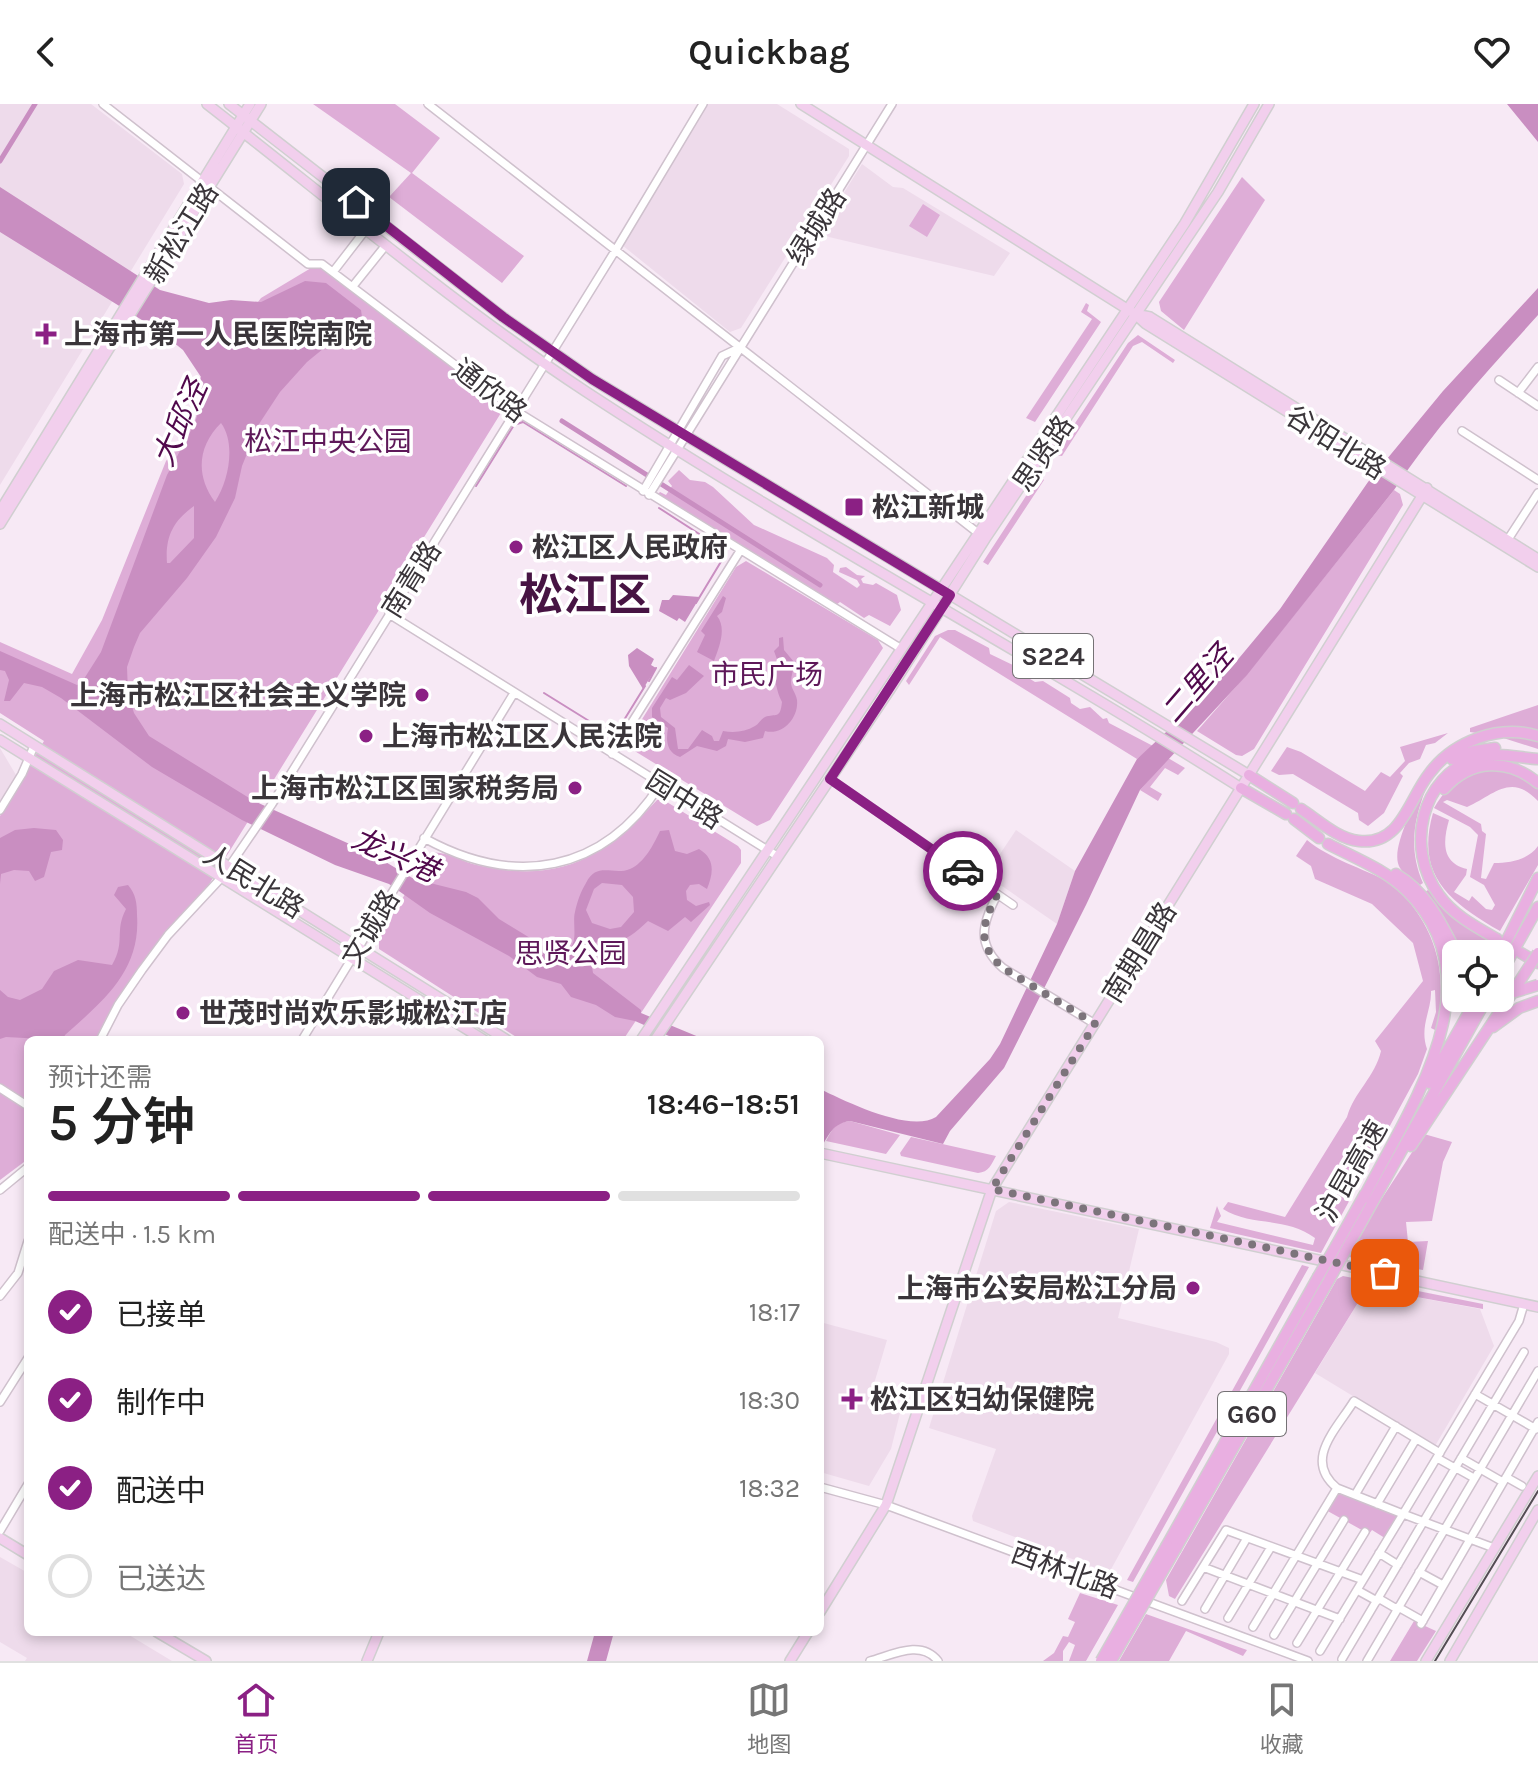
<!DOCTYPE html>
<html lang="zh">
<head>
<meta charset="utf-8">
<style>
	:root { --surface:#fff; --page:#f2f2f2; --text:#222; --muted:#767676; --line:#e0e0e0; --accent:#8b2084 }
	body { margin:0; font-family:Karla,"Noto Sans SC",sans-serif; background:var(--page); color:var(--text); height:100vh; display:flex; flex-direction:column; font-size:30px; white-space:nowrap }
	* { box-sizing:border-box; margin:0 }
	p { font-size:26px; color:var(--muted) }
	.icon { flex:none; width:44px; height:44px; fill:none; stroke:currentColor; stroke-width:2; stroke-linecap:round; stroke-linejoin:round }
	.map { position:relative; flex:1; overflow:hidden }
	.sheet { position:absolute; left:24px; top:932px; width:800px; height:600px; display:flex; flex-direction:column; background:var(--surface); border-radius:12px; box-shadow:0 4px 12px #0003 }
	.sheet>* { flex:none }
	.tools { position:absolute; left:1442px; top:836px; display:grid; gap:16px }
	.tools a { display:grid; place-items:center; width:72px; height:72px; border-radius:12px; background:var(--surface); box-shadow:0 4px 12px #0003; font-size:40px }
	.pin { position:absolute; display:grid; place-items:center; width:68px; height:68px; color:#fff; margin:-34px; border-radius:16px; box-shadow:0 4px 12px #0006 }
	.courier { position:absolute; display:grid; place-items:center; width:80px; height:80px; margin:-40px; border:6px solid #8b2084; border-radius:50%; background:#fff; color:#222; box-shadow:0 2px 10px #0007 }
	.summary em { font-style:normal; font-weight:600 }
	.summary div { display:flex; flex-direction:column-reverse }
	.summary { display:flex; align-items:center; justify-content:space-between; height:136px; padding:0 24px }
	h1 { font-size:52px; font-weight:600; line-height:60px }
	.bar { display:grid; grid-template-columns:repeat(4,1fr); gap:12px 8px; align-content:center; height:96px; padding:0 24px }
	.bar i { height:10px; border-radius:6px; background:var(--line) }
	.bar .active { background:var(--accent) }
	.bar p { grid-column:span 4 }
	ol { padding:0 24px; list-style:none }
	li { display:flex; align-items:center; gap:24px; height:88px }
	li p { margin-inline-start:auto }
	li .icon { padding:8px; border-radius:50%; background:var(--accent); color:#fff; stroke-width:4 }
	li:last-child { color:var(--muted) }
	li i { width:44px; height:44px; border:4px solid var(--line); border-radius:50% }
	header { display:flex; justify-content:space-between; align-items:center; height:104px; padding:0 24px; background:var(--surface); font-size:36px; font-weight:600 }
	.tabs { display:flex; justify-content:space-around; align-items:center; height:112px; border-top:2px solid var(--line); background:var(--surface); font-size:22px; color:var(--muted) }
	.tabs a { display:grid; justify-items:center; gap:4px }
	.tabs .active { color:var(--accent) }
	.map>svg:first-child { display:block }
	.built { fill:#eedbeb }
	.green { fill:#deadd7 }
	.water { fill:#c98ec1; fill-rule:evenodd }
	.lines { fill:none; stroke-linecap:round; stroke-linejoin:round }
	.stream { stroke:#c98ec1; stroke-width:2 }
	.canal { stroke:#c98ec1; stroke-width:5 }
	.minor-casing { stroke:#cfc1cd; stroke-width:10 }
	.major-casing { stroke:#d0cfd0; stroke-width:12 }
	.highway-casing { stroke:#d0cfd0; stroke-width:13 }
	.minor { stroke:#fff; stroke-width:7 }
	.major { stroke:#f2cfed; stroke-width:9 }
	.highway { stroke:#e9afe1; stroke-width:10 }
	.tram { stroke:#534d53; stroke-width:2 }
	.highway-bridge-casing { stroke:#d0cfd0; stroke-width:13; stroke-linecap:butt }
	.highway-bridge { stroke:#e9afe1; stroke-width:10 }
	.done { stroke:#7c747b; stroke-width:8; stroke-dasharray:0 14.4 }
	.route { stroke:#8b2084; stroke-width:10 }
	.poi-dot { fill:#8b2084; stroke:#fff; stroke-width:3 }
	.labels { text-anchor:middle; stroke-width:7; stroke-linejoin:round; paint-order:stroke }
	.shield { fill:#fff; stroke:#757275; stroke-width:2 }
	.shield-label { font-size:26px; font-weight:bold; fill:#3a353a }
	.street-label { font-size:28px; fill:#3a353a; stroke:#fff }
	.poi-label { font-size:28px; font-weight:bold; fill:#3a353a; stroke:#fff; text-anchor:start }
	.park-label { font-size:28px; fill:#5e1859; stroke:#fff }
	.water-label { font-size:30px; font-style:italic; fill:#51094c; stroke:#fff }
	.town-label { font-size:44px; font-weight:bold; fill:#471443; stroke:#fff }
</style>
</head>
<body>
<header><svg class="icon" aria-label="back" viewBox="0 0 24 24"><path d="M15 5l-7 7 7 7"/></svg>Quickbag<svg class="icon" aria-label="heart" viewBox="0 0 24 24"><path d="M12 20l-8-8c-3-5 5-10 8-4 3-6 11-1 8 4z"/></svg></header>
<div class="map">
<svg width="1538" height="1557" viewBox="0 0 1538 1557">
	<rect width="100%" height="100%" fill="#f7e9f5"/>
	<!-- built -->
	<path class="built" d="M0 0H91L182 70 184 80 0 381Z
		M708 0H777L849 45V52L741 224 730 228 622 141 623 135Z
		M862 60 893 83 903 84 1010 149 994 172 829 133 820 127Z
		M0 644 16 671 0 698Z
		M1016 726 1075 767 1057 820 986 771Z
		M1009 1098 1139 1125 1118 1214 1216 1238 1229 1244V1250L1109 1469 973 1417 972 1412 996 1345 929 1324 996 1107Z
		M1367 1184 1480 1205 1494 1242 1435 1342 1315 1269Z
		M820 1218 887 1236 871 1290 902 1301 891 1345 869 1382 820 1368Z
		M0 1453 28 1469V1528H124L172 1557H25L27 1554 0 1538Z"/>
	<!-- green -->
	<path class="green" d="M313 0H395L440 34 412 69 524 152 502 179 389 93 411 69Z
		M1242 73 1265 96 1184 226 1161 207 1159 198Z
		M923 100 940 111 927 133 909 122Z
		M316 161 357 188 504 304 203 790C157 833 125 881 95 936H28V1055L0 1076V712L44 637 0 609V538L72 570 102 516 166 357 194 319 199 302 200 274 261 194Z
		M1086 199 1089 201 1087 207 1101 218 1035 318 1026 314 1092 215 1081 208Z
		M1138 231 1175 256 1173 259 1142 238 1133 242 1062 352 1054 351 1128 239Z
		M679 366 690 376 705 378 713 383 754 421 827 454 834 461 833 468 857 484 860 481 857 476 839 468 840 464 846 463 857 471 865 472 861 475 863 479 873 481 876 479 897 491 901 506 890 522 869 511 864 514 840 498 836 501 658 390 660 388 666 391 672 382 668 377Z
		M1039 372 1044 376 988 461 983 458Z
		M1394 386 1400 390 1403 401 1254 645 1242 652 1236 651 1197 627 1247 570Z
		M746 457 878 536 883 544 770 716 757 722 633 646 628 638 736 463Z
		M948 526H955L989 544 990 550 1023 566 1022 570 1035 578 1043 577 1070 594 1071 599 1080 605 1090 603 1103 615 1107 614 1109 619 1153 642 1137 655 940 533 909 581 906 577 935 532Z
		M1538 601V645L1497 632 1470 628V624Z
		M1448 629 1435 639 1426 641 1420 655 1409 659 1400 669 1403 672 1384 709 1368 722 1359 716 1358 709 1293 670 1279 671 1271 667 1287 643 1301 648 1365 687 1381 668 1390 673 1405 657 1400 643Z
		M1168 654 1185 664 1178 671 1165 664 1150 683 1162 690 1158 697 1140 686Z
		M1498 664 1528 675 1538 685V697C1511 668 1494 691 1467 703L1447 696 1443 698 1481 720 1482 727 1486 730 1481 774 1486 775 1494 759C1510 759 1528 756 1538 742V761L1500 827C1450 798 1415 772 1433 709L1449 716C1443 737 1441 759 1467 765L1466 771 1454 788 1469 797 1472 792 1486 805 1492 806 1495 801 1484 781 1470 773 1478 731 1470 723 1434 704C1453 673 1463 670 1498 664Z
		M1421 685 1425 687C1413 719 1409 747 1423 779L1420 781C1415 776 1404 771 1400 764 1389 747 1414 703 1421 685Z
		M662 695 738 742 741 746V759L623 936H521L379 845V833L430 749C445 746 462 758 477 761 559 780 603 755 657 696Z
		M1307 736C1330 755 1362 764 1389 778 1400 784 1407 794 1414 804 1442 842 1445 881 1437 927L1431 924 1436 908 1435 886 1431 887C1432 906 1419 922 1427 945L1418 970 1321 1149 1210 1124 1217 1102 1221 1112 1217 1118 1313 1141 1315 1134C1286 1112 1251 1123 1223 1105L1228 1098 1285 1113 1347 1013C1354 988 1375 973 1381 947L1375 937 1423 877 1413 839 1372 800 1315 775 1311 762 1296 752Z
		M1428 786 1455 815 1494 838 1487 850H1458L1425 788Z
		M850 1017 900 1031 886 1050 826 1037C832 1025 836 1018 850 1017Z
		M1424 1030 1452 1038 1443 1058 1432 1117 1406 1118 1408 1138 1428 1137 1423 1166 1349 1153 1373 1108Z
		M911 1033 996 1052C991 1061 989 1068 978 1069L901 1052 900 1049Z
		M1302 1161 1309 1163 1133 1478 1127 1476Z
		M1343 1172 1483 1200V1205L1367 1184 1175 1495 1169 1492 1166 1476 1337 1175Z
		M1337 1384 1403 1410 1388 1436 1372 1426 1369 1430 1324 1405Z
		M1080 1489 1118 1501 1086 1557H1069L1075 1541 1069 1538 1063 1547V1557H1043L1054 1549 1063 1532 1068 1533 1075 1518 1068 1515Z
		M1146 1510 1247 1546 1243 1552 1186 1527 1169 1557H1119Z
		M1414 1517 1436 1527 1417 1557H1390Z"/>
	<!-- water -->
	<path class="water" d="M1507 0H1538V38Z
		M0 83 160 186 209 199 231 196 261 198 305 177 326 179 361 206 362 213 307 258 280 288 259 320 242 362 235 394 216 433 187 474 140 529 134 543 127 563 128 589 134 609 149 632 254 697 374 751 414 775 466 788 478 794 499 815 553 848C584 851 571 822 575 808 577 798 581 787 586 779 597 757 613 772 630 765 644 759 654 740 660 727L669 726 675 747 687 750 699 745C716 755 713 770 707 785L699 780 690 781 686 787 687 796 696 802 709 798 710 801 691 818 685 813 668 827 648 817C632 832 622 841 600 836L589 844 593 869 641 906V909L706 936H678L635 917 615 913 596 901 571 893 561 880 537 873 509 852 430 809 389 780 335 761 242 716 152 663 61 594 42 583 24 579 10 597H4L9 576 5 567 0 566V547L77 581 82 578 101 548 167 371 195 319 200 302 201 273 183 246 158 226 0 128ZM221 319C236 339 229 377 215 398 195 371 198 342 221 319ZM194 402V434L170 459H167C165 433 173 417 194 402ZM602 779 622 781 633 793 634 808 621 823 610 825 592 819 586 806 594 785Z
		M1538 184V211C1488 267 1435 323 1394 386L1247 571 1140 686 1086 801 1004 964 950 1027 943 1040 850 1017C833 1019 828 1032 820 1046V985C847 998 910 1029 936 1013L990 955 1000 940 1057 820 1075 767 1137 655 1179 616 1189 602 1230 565 1280 505 1368 378 1443 287Z
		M673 491 700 493 685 518 679 514 677 517 659 507 662 496H669Z
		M723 492 726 494 722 508 717 512C727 524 719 544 714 557L697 548 705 531 701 527Z
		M783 533 784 546 794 558C794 565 791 571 791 578 791 585 796 589 797 596 799 614 782 632 765 627L763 634 745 638 728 635 726 642 717 647 697 642 680 653C666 648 666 636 668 624L652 613V604L672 573 677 576 689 561 704 572 686 589 670 596 666 594 660 604 661 613 675 624 678 645H688L702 626 712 632 714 637H719L723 627C734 629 745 628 755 622 759 620 761 615 765 613 776 609 780 616 782 598 776 587 776 576 772 564L778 558 774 547 779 542V534Z
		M637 544 654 555 651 561 656 564 643 585 629 562 628 551Z
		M34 724 56 726 63 736 62 746 51 748 44 773 35 777 29 767 14 766 1 770 0 780V734L15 726Z
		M128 781C136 790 137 800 137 811 141 867 103 897 65 931L63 936 6 933 0 935V886L8 893 20 896 42 885 54 867 78 856 112 861C126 837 114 828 126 805L114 791 118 783Z
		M595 1528H614L606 1557H587Z"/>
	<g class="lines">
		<!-- stream -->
		<path class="stream" d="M476 382 514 321 523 318 626 382
			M659 404 724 446 725 451 696 499
			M649 577 656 564
			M544 589 610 630 616 629 645 582"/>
		<!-- canal -->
		<path class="canal" d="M0 57 35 0
			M562 317 820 481"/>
		<defs>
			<path id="minor" d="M103 0 308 160H322L516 307 900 544
				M428 0 978 429
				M333 168 367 124
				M353 182 386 141
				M1499 276 1538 302
				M1518 289 1538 263
				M1462 327 1538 376
				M643 387 722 252 739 244
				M649 391 892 0
				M1505 440 1538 389
				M389 510 777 752
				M612 650 740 447
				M830 675 1013 801
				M0 706 22 670 34 642
				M424 734C515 784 603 769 660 681
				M997 791C982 820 976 840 1003 864L1095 920
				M100 936 118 901 142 866 168 831 222 773 272 700 615 147 703 0
				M302 936 514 589
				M0 984 28 1002
				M0 1086 28 1063
				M0 1192 18 1169 28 1137
				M1475 1290 1536 1325
				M0 1298 28 1254
				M1437 1354 1455 1364
				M1461 1354 1503 1378
				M1456 1364 1474 1374
				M1506 1373 1522 1382
				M820 1383 886 1401 1308 1557
				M1337 1384C1303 1356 1336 1326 1354 1297L1440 1349
				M1355 1391 1396 1322
				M1377 1400 1416 1335
				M0 1427 28 1380
				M1379 1449 1398 1461
				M1203 1463 1340 1515
				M1419 1468 1443 1481
				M1357 1486 1377 1497
				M1378 1494 1397 1505
				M1182 1497 1226 1426 1363 1476
				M1398 1503 1423 1517
				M1205 1505 1247 1434
				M1228 1514 1271 1443
				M1421 1520 1538 1318
				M1253 1523 1337 1384 1403 1410 1519 1217 1524 1200
				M1274 1531 1344 1416
				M1297 1539 1365 1428
				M1320 1547 1403 1410 1494 1444
				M1342 1555 1524 1248
				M870 1557C892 1551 921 1535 938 1557
				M1367 1557 1538 1267"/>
			<path id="major" d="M207 0C332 97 453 200 585 287 798 427 1025 547 1241 684
				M229 0 503 213 592 275 1249 671
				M801 0 1135 210 1146 220 1538 463
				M1135 210 1150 213 1538 455
				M0 407 250 0
				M0 420 261 0
				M0 620 507 936
				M0 636 484 936
				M641 936 1185 119 1254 0
				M655 936 889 587 985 435 1218 88 1269 0
				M820 1049 1538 1203
				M0 1434 28 1451
				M820 1508 886 1401 992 1085 1427 384
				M157 1528 206 1557
				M367 1557 379 1528
				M790 1557 808 1528
				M1426 1557 1538 1372
				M1450 1557 1538 1406"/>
			<path id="highway" d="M1452 655 1474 647 1495 644
				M1249 671 1293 699
				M1241 684 1286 710
				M1444 685C1471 655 1508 654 1538 679
				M1301 705C1318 716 1338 735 1359 737 1401 742 1409 695 1429 670 1453 637 1499 620 1538 632
				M1294 715 1319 734
				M1328 740C1355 754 1386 766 1407 787 1500 878 1409 1005 1363 1095
				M1396 770C1427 788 1441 819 1457 850
				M1497 835C1476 823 1453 811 1439 791 1405 745 1420 672 1477 654 1497 647 1518 654 1538 655
				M1521 849 1538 859
				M1500 850 1538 774
				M1500 871 1538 803
				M1493 923 1519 904 1538 897
				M1429 979 1477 894
				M1411 1042 1516 883
				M1337 1140 1365 1090
				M1347 1144 1487 894
				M1167 1441 1318 1173
				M1176 1444 1329 1176"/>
		</defs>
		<!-- minor casing -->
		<use href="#minor" class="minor-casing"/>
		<!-- major casing -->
		<use href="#major" class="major-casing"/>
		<!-- highway casing -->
		<use href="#highway" class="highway-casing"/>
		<!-- minor -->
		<use href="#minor" class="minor"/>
		<!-- major -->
		<use href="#major" class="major"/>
		<!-- highway -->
		<use href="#highway" class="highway"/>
		<!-- tram -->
		<path class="tram" d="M1435 1557 1538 1387"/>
		<defs>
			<path id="highway-bridge" d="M1516 883 1538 849
				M1500 887 1515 888 1538 881
				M1318 1173 1337 1140
				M1329 1176 1347 1144
				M1101 1557 1167 1441
				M1111 1557 1176 1444"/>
		</defs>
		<!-- highway-bridge casing -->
		<use href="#highway-bridge" class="highway-bridge-casing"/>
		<!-- highway-bridge -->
		<use href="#highway-bridge" class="highway-bridge"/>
	</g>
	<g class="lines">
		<!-- done -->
		<path class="done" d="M963 767 997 791C982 820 976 840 1003 864L1095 920 992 1085 1385 1169"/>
		<!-- route -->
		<path class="route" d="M356 98 503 213 592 275 950 491 830 675 963 767"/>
	</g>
	<!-- markers -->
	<g class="poi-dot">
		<path d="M42 218h8v8h8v8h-8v8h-8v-8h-8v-8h8z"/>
		<rect x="844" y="393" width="20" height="20" rx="4"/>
		<circle cx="516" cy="443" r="8"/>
		<circle cx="422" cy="591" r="8"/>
		<circle cx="366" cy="632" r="8"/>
		<circle cx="575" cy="684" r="8"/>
		<circle cx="183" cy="909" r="8"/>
		<circle cx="1193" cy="1184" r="8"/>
		<path d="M848 1283h8v8h8v8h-8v8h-8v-8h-8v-8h8z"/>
	</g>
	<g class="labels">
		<!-- shield labels -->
		<g class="shield">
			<rect x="1013" y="530" width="80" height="44" rx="6"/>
			<rect x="1218" y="1288" width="68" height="44" rx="6"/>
		</g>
		<g class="shield-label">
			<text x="1053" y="561">S224</text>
			<text x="1252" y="1319">G60</text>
		</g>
		<!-- street labels -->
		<g class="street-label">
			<text transform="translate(816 122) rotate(-58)" y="10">绿城路</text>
			<text transform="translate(181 129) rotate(-58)" y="10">新松江路</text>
			<text transform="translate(490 286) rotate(37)" y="10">通欣路</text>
			<text transform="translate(1336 338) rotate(32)" y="10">谷阳北路</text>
			<text transform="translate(1043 349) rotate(-56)" y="10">思贤路</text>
			<text transform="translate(411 475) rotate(-58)" y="10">南青路</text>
			<text transform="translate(685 695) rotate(32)" y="10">园中路</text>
			<text transform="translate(254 777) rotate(32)" y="10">人民北路</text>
			<text transform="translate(370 824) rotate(-59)" y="10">文诚路</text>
			<text transform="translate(1139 848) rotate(-58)" y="10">南期昌路</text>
			<text transform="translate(1351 1067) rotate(-60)" y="10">沪昆高速</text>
			<text transform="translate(1065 1466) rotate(20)" y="10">西林北路</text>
		</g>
		<!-- poi labels -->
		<g class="poi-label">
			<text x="64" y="240">上海市第一人民医院南院</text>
			<text x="872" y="413">松江新城</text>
			<text x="532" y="453">松江区人民政府</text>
			<text x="406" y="601" text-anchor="end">上海市松江区社会主义学院</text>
			<text x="382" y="642">上海市松江区人民法院</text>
			<text x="559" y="694" text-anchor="end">上海市松江区国家税务局</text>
			<text x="199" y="919">世茂时尚欢乐影城松江店</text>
			<text x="1177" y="1194" text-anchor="end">上海市公安局松江分局</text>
			<text x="870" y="1305">松江区妇幼保健院</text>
		</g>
		<!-- park labels -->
		<g class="park-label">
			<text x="328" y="347">松江中央公园</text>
			<text x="767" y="580">市民广场</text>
			<text x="571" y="859">思贤公园</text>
		</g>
		<!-- water labels -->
		<g class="water-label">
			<text transform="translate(180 319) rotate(-66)" y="10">大邱泾</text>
			<text transform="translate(1197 580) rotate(-49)" y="10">二里泾</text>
			<text transform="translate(395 751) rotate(24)" y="10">龙兴港</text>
		</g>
		<!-- town labels -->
		<g class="town-label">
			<text x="585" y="506">松江区</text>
		</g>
	</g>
</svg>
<div class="tools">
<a><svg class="icon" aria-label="locate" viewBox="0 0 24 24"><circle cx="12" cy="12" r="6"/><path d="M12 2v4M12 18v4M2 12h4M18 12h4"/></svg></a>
</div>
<div class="pin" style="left:1385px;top:1169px;background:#ea580c"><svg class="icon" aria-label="bag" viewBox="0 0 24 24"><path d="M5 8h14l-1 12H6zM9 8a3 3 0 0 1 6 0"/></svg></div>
<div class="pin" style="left:356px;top:98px;background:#1f2937"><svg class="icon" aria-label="home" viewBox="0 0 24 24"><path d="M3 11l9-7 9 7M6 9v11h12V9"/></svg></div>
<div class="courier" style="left:963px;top:767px"><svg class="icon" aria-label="car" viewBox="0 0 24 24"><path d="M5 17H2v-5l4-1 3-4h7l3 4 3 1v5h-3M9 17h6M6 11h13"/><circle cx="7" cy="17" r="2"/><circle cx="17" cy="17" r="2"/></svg></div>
<section class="sheet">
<div class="summary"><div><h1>5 分钟</h1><p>预计还需</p></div><em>18:46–18:51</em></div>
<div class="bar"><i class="active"></i><i class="active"></i><i class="active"></i><i></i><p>配送中 · 1.5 km</p></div>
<ol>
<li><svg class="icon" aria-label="check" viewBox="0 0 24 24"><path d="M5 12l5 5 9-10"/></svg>已接单<p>18:17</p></li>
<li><svg class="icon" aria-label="check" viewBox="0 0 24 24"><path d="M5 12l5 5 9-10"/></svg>制作中<p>18:30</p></li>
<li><svg class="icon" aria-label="check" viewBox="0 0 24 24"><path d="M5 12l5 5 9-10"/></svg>配送中<p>18:32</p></li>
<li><i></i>已送达</li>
</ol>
</section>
</div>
<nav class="tabs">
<a class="active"><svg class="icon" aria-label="home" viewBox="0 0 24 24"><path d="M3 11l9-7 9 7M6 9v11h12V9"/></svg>首页</a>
<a><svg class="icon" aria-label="map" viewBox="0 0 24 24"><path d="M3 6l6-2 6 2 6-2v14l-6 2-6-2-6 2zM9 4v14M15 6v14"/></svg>地图</a>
<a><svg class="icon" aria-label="saved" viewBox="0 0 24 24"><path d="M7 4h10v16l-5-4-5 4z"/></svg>收藏</a>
</nav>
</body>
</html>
